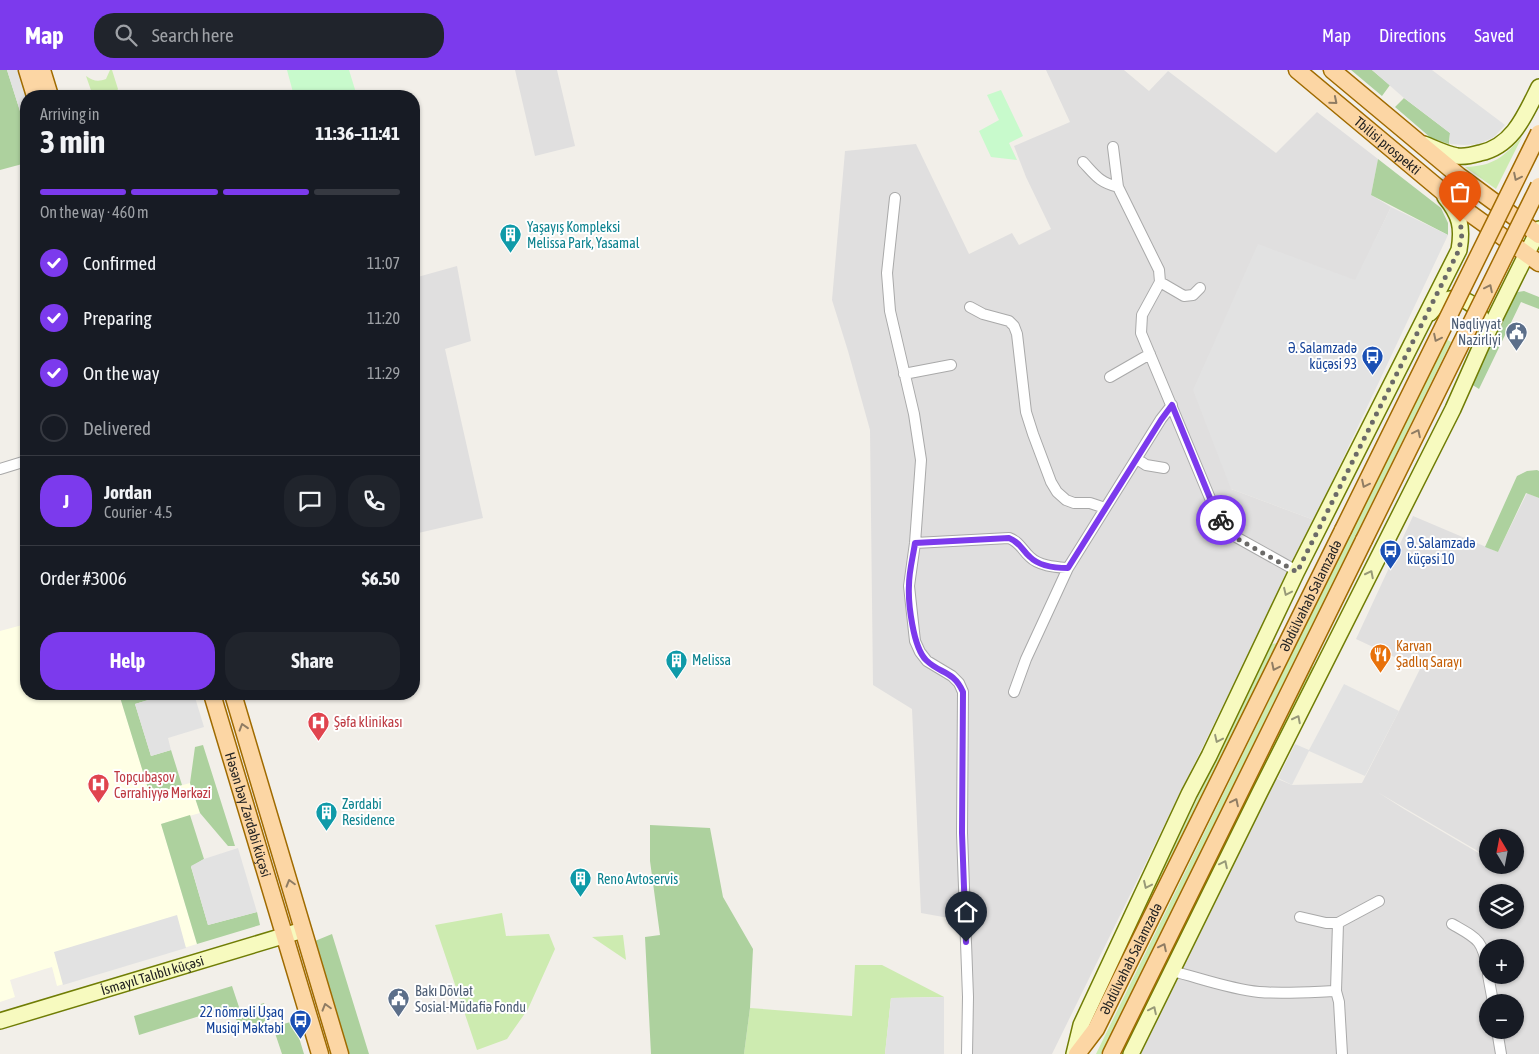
<!DOCTYPE html>
<html lang="en">
<head>
<meta charset="utf-8">
<style>
	:root { --surface:#171b24; --page:#20242c; --text:#f1f3f6; --muted:#9ea1a6; --line:#363941; --accent:#7c3aed }
	body { margin:0; font-family:"Asap Condensed",sans-serif; background:var(--page); color:var(--text); height:100vh; display:flex; flex-direction:column; font-size:19px; white-space:nowrap }
	* { box-sizing:border-box; margin:0 }
	p { font-size:16px; color:var(--muted) }
	.icon { flex:none; width:28px; height:28px; fill:none; stroke:currentColor; stroke-width:2; stroke-linecap:round; stroke-linejoin:round }
	.map { position:relative; flex:1; overflow:hidden }
	.panel { position:absolute; left:20px; top:20px; width:400px; height:610px; display:flex; flex-direction:column; background:var(--surface); border-radius:20px; box-shadow:0 1px 4px #0004 }
	.panel>* { flex:none }
	.needle { width:32px; rotate:350deg }
	.buttons { position:absolute; left:1479px; top:759px; display:grid; gap:10px }
	.buttons a { display:grid; place-items:center; width:45px; height:45px; border-radius:50%; background:var(--surface); box-shadow:0 1px 4px #0004; font-size:25px }
	.pin { position:absolute; display:grid; place-items:center; width:42px; height:42px; color:#fff; margin:-51px -21px; border-radius:50% 50% 50% 0; rotate:-45deg; box-shadow:0 0 5px #0007 }
	.pin .icon { rotate:45deg }
	.courier { position:absolute; display:grid; place-items:center; width:50px; height:50px; margin:-25px; border:4px solid #7c3aed; border-radius:50%; background:#fff; color:#222; box-shadow:0 1px 6px #0007 }
	.headline em { font-style:normal; font-weight:700 }
	.headline div { display:flex; flex-direction:column-reverse }
	.headline { display:flex; align-items:center; justify-content:space-between; height:85px; padding:0 20px }
	h1 { font-size:32px; font-weight:700; line-height:38px }
	.bar { display:grid; grid-template-columns:repeat(4,1fr); gap:8px 5px; align-content:center; height:60px; padding:0 20px }
	.bar i { height:6px; border-radius:4px; background:var(--line) }
	.bar .active { background:var(--accent) }
	.bar p { grid-column:span 4 }
	.line { display:flex; align-items:center; gap:12px; padding:0 20px; border-top:1px solid var(--line) }
	.line div { flex:1 }
	.round { display:grid; place-items:center; flex:none; width:52px; height:52px; border-radius:20px; background:var(--page) }
	ol { padding:0 20px; list-style:none }
	li { display:flex; align-items:center; gap:15px; height:55px }
	li p { margin-inline-start:auto }
	li .icon { padding:5px; border-radius:50%; background:var(--accent); color:#fff; stroke-width:4 }
	li:last-child { color:var(--muted) }
	li i { width:28px; height:28px; border:2px solid var(--line); border-radius:50% }
	.action { display:flex; gap:10px; margin-top:auto; padding:10px 20px }
	.action a { flex:1; height:58px; border-radius:20px; background:var(--accent); color:#fff; font-size:20px; font-weight:700; line-height:58px; text-align:center }
	.action a+a { background:var(--page); color:var(--text) }
	header { display:flex; align-items:center; gap:30px; box-sizing:border-box; height:70px; padding:0 25px; background:var(--accent); color:#fff }
	header strong { font-size:24px }
	nav { display:flex; gap:28px; margin-inline-start:auto; font-size:18px }
	.search { width:350px; height:45px; background:var(--page); display:flex; align-items:center; gap:12px; box-sizing:border-box; padding:0 18px; border-radius:20px; color:var(--muted); font-size:19px }
	.map>svg:first-child { display:block }
	.residential { fill:#e0dfdf; fill-rule:evenodd }
	.education { fill:#ffffe5 }
	.grass { fill:#cdebb0 }
	.forest { fill:#add19e }
	.park { fill:#c8facc }
	.parking { fill:#e2e2e2 }
	.lines { fill:none; stroke-linecap:round; stroke-linejoin:round }
	.street-casing { stroke:#a9a9a9; stroke-width:12 }
	.secondary-casing { stroke:#707d05; stroke-width:18 }
	.primary-casing { stroke:#a06b00; stroke-width:19 }
	.street { stroke:#fff; stroke-width:10 }
	.secondary { stroke:#f7fabf; stroke-width:15 }
	.primary { stroke:#fcd6a4; stroke-width:16 }
	.primary-bridge-casing { stroke:#a06b00; stroke-width:19; stroke-linecap:butt }
	.primary-bridge { stroke:#fcd6a4; stroke-width:16 }
	.oneway { stroke:#8f7c63 }
	.oneway2 { stroke:#979978 }
	.done { stroke:#6b6a68; stroke-width:5; stroke-dasharray:0 9 }
	.route { stroke:#7c3aed; stroke-width:6 }
	.labels { text-anchor:middle; stroke-width:4; stroke-linejoin:round; paint-order:stroke }
	.street-label { font-size:14px; fill:#222; stroke:#fff }
	.culture-label { font-size:14px; fill:#0d838f; stroke:#fff; text-anchor:start }
	.service-label { font-size:14px; fill:#4e5e75; stroke:#fff; text-anchor:end }
	.transit-label { font-size:14px; fill:#164399; stroke:#fff; text-anchor:end }
	.food-label { font-size:14px; fill:#c56008; stroke:#fff; text-anchor:start }
	.health-label { font-size:14px; fill:#be3a42; stroke:#fff; text-anchor:start }
</style>
</head>
<body>
<header>
<strong>Map</strong>
<div class="search"><svg class="icon" aria-label="search" viewBox="0 0 24 24"><circle cx="10" cy="10" r="6"/><path d="M15 15l6 6"/></svg>Search here</div>
<nav><a>Map</a><a>Directions</a><a>Saved</a></nav>
</header>
<div class="map">
<svg width="1539" height="984" viewBox="0 0 1539 984">
	<rect width="100%" height="100%" fill="#f2efe9"/>
	<!-- residential -->
	<path class="residential" d="M515 0H557L575 76 535 86Z
		M1046 0H1124L1149 21 1168 1 1276 83 1317 42 1378 89 1371 125 1391 137 1356 210 1231 419 1314 450 1052 984H972L971 852 921 843 912 639 873 615 870 360 848 281 832 230 845 81 916 74 969 184 1012 163 1019 175 1051 159 1026 107 1014 76 1070 52Z
		M457 196 471 271 445 279 483 448 414 464V208Z
		M1527 423 1539 428V984H1140L1273 707 1292 715 1362 713 1399 641 1420 599 1356 569 1413 446 1498 482ZM1379 723 1488 787V768H1515V795H1488L1487 788 1404 739ZM1488 822H1515V850H1488ZM1488 878H1515V905H1488ZM1488 932H1515V960H1488Z"/>
	<!-- education -->
	<path class="education" d="M26 554V624H119L150 724 190 713 200 743 161 754 197 874 57 916 52 897 45 899 10 910 15 927 0 932V561Z"/>
	<!-- grass -->
	<path class="grass" d="M110 0H112L118 19 114 26H93L86 6C93 11 98 12 106 9Z
		M1522 67 1496 119 1465 97C1494 96 1503 87 1522 67Z
		M1446 269 1451 272 1101 984H1096Z
		M1278 573 1091 956 1084 962 1272 574Z
		M1312 596 1314 598 1125 984H1122Z
		M502 843 506 866 549 864 555 879 528 939 507 969 477 980 435 855Z
		M623 865 626 890 592 867Z
		M855 895H882L944 927 891 928 885 984H744L750 938 852 946Z"/>
	<!-- forest -->
	<path class="forest" d="M0 0H7L26 60V93L0 100Z
		M1351 0H1372L1390 15 1382 26Z
		M1404 28 1450 63 1449 74 1431 68 1395 37Z
		M1378 89 1441 138 1448 153V165L1371 125Z
		M1524 221 1539 227V239L1521 232 1479 319 1471 314 1513 226 1518 222Z
		M1537 400 1539 401V428L1526 423 1498 482 1485 477 1517 406 1527 401Z
		M119 624H168L135 634 151 686 171 680 182 715 150 725Z
		M203 675 235 776H228L200 743 190 713 195 677Z
		M190 745 204 789 191 797 208 855 257 842 260 855 197 874 161 754Z
		M650 755 710 758 723 827 753 879 750 938 744 984H651L645 867 660 865 650 791Z
		M332 864 369 984H349L315 871Z
		M232 916 240 940 264 933 270 951 240 959 233 941 224 943 222 939 139 965 134 946Z
		M294 951 304 984H282L273 957Z"/>
	<!-- park -->
	<path class="park" d="M287 0H349L357 26H294Z
		M1001 20 1023 66 1009 73 1017 90 991 87 979 61 999 50 987 25Z"/>
	<!-- parking -->
	<path class="parking" d="M7 0H21L29 26H26V60Z
		M1372 0H1432L1505 55 1494 67 1479 74 1465 75 1449 74 1450 63 1404 28Z
		M1391 137 1448 165 1314 450 1231 419 1193 320 1258 174 1355 210Z
		M1344 614 1399 641 1365 706 1309 681 1292 715 1278 708 1295 674 1309 680Z
		M168 624H194L204 657 168 668 171 680 151 686 135 634Z
		M238 778 257 842 208 855 191 796 204 789Z
		M177 845 186 878 63 915 54 882Z
		M944 927V984H885L891 928Z"/>
	<g class="lines">
		<defs>
			<path id="street" d="M1083 92C1096 106 1099 112 1118 117L1113 77
				M1118 117 1159 200 1160 212 1142 245 1141 263 1212 433 1224 455 1236 467 1297 501
				M895 128 887 203 890 241 914 344 921 390 915 473 909 516 915 571 920 582 927 591 952 606 959 613 963 622 962 763 968 927 967 984
				M1160 212 1184 226 1193 225 1200 218
				M970 237 983 244 1009 251 1014 256 1017 264 1026 342 1033 364 1051 412 1057 422 1066 430 1074 433H1090L1105 438
				M904 304 951 295
				M1110 307 1150 284
				M1137 389 1146 395 1164 398
				M0 399 26 391
				M915 473 1009 468C1020 472 1022 480 1030 487 1039 496 1056 497 1068 498
				M1014 622 1026 589 1068 498 1161 349 1172 335
				M1338 853 1379 831
				M1452 854C1478 869 1482 869 1488 900
				M1172 901C1200 908 1229 919 1259 922 1284 924 1310 922 1336 921L1338 853H1326L1300 847
				M1488 905 1493 932
				M1336 921 1339 932 1342 984
				M1497 960 1501 984"/>
			<g id="secondary">
				<path d="M1424 74C1434 78 1446 84 1457 86 1464 87 1473 85 1480 83 1513 76 1525 45 1539 17"/>
				<path d="M1430 243C1447 222 1471 224 1482 249"/>
				<path id="s1" d="M0 951 303 860"/>
				<path d="M1074 984 1081 955 1189 724 1209 686 1297 501 1459 180C1463 157 1460 145 1445 127"/>
				<path d="M1131 984 1260 722 1453 339 1481 276 1539 159"/>
			</g>
			<g id="primary">
				<path d="M27 0 35 26"/>
				<path d="M42 0 50 26"/>
				<path id="s2" d="M1297 0 1461 137 1539 193"/>
				<path d="M1332 0 1459 106 1539 165"/>
				<path id="s3" d="M212 624 320 984"/>
				<path d="M233 624 340 984"/>
				<path id="s4" d="M1077 984 1096 959 1343 460"/>
				<path d="M1111 984 1364 470"/>
			</g>
		</defs>
		<!-- street casing -->
		<use href="#street" class="street-casing"/>
		<!-- secondary casing -->
		<use href="#secondary" class="secondary-casing"/>
		<!-- primary casing -->
		<use href="#primary" class="primary-casing"/>
		<!-- street -->
		<use href="#street" class="street"/>
		<!-- secondary -->
		<use href="#secondary" class="secondary"/>
		<!-- primary -->
		<use href="#primary" class="primary"/>
		<defs>
			<path id="primary-bridge" d="M1343 460 1539 63
				M1364 470 1539 116"/>
		</defs>
		<!-- primary-bridge casing -->
		<use href="#primary-bridge" class="primary-bridge-casing"/>
		<!-- primary-bridge -->
		<use href="#primary-bridge" class="primary-bridge"/>
	</g>
	<!-- one-way arrows -->
	<defs><path id="oneway-chevron" d="M-2-3.5L2.5 0L-2 3.5" fill="none" stroke-width="1.6" stroke-linecap="round" stroke-linejoin="round" transform="scale(1.25)"/></defs>
	<g class="oneway">
		<use href="#oneway-chevron" transform="translate(1334 31) rotate(40)"/>
		<use href="#oneway-chevron" transform="translate(1517 107) rotate(116)"/>
		<use href="#oneway-chevron" transform="translate(1489 218) rotate(-64)"/>
		<use href="#oneway-chevron" transform="translate(1437 268) rotate(116)"/>
		<use href="#oneway-chevron" transform="translate(1417 363) rotate(-64)"/>
		<use href="#oneway-chevron" transform="translate(1365 414) rotate(116)"/>
		<use href="#oneway-chevron" transform="translate(1275 597) rotate(116)"/>
		<use href="#oneway-chevron" transform="translate(243 657) rotate(-107)"/>
		<use href="#oneway-chevron" transform="translate(1235 732) rotate(-64)"/>
		<use href="#oneway-chevron" transform="translate(290 813) rotate(-106)"/>
		<use href="#oneway-chevron" transform="translate(1163 877) rotate(-64)"/>
		<use href="#oneway-chevron" transform="translate(326 937) rotate(-106)"/>
	</g>
	<g class="oneway2">
		<use href="#oneway-chevron" transform="translate(1370 504) rotate(-63)"/>
		<use href="#oneway-chevron" transform="translate(1287 522) rotate(115)"/>
		<use href="#oneway-chevron" transform="translate(1297 649) rotate(-63)"/>
		<use href="#oneway-chevron" transform="translate(1218 669) rotate(115)"/>
		<use href="#oneway-chevron" transform="translate(1224 794) rotate(-64)"/>
		<use href="#oneway-chevron" transform="translate(1147 815) rotate(115)"/>
		<use href="#oneway-chevron" transform="translate(1153 940) rotate(-64)"/>
	</g>
	<g class="lines">
		<!-- done -->
		<path class="done" d="M1221 450 1236 468 1297 502 1459 180 1462 164 1460 152"/>
		<!-- route -->
		<path class="route" d="M966 872 962 763 963 622C953 600 940 604 926 590 913 577 908 533 909 515 909 501 913 487 915 473L1009 468C1020 472 1022 480 1030 487 1039 496 1056 498 1068 498L1161 350 1172 335 1212 433 1221 450"/>
	</g>
	<!-- icons -->
	<defs>
		<symbol id="building-pin" viewBox="-11 -11 22 30"><path d="M0 17L-7.5 6A9.5 9.5 0 1 1 7.5 6Z" fill="#0f9aa8" stroke="#fff"/><path d="M-4-6H4V6H1V3H-1V6H-4ZM-2.5-4.3h1.7v1.8h-1.7ZM.8-4.3h1.7v1.8H.8ZM-2.5-1h1.7V.8h-1.7ZM.8-1h1.7V.8H.8Z" fill="#fff"/></symbol>
		<symbol id="civic-pin" viewBox="-11 -11 22 30"><path d="M0 17L-7.5 6A9.5 9.5 0 1 1 7.5 6Z" fill="#5c6f8a" stroke="#fff"/><path d="M-.6-6.5H3V-4.5H.6V-3L4-1V1h2V6H-6V1h2V-1L-.6-3ZM-1.2 2.5V6h2.4V2.5Z" fill="#fff"/></symbol>
		<symbol id="bus-pin" viewBox="-11 -11 22 30"><path d="M0 17L-7.5 6A9.5 9.5 0 1 1 7.5 6Z" fill="#1a4fb4" stroke="#fff"/><path d="M-5-6H5V4H4V6H2V4H-2V6H-4V4H-5ZM-3.5-4V0h7V-4ZM-3.5 1.2v1.5H-2V1.2ZM2 1.2v1.5H3.5V1.2Z" fill="#fff"/></symbol>
		<symbol id="restaurant-pin" viewBox="-11 -11 22 30"><path d="M0 17L-7.5 6A9.5 9.5 0 1 1 7.5 6Z" fill="#e8710a" stroke="#fff"/><path d="M-5-6h1v4h1v-4h1v4h1v-4h1v5L-1.5 .5V6h-2V.5L-5-1ZM5-6V6H3V1.5H1.5Q1.5-4 5-6Z" fill="#fff"/></symbol>
		<symbol id="hospital-pin" viewBox="-11 -11 22 30"><path d="M0 17L-7.5 6A9.5 9.5 0 1 1 7.5 6Z" fill="#e0444e" stroke="#fff"/><path d="M-5-5h3v3.5h4V-5h3V5h-3V1.5h-4V5h-3Z" fill="#fff"/></symbol>
	</defs>
	<g fill-rule="evenodd">
		<use href="#building-pin" x="498" y="152" width="25" height="34"/>
		<use href="#civic-pin" x="1504" y="250" width="25" height="34"/>
		<use href="#bus-pin" x="1360" y="274" width="25" height="34"/>
		<use href="#bus-pin" x="1378" y="468" width="25" height="34"/>
		<use href="#restaurant-pin" x="1368" y="572" width="25" height="34"/>
		<use href="#building-pin" x="664" y="578" width="25" height="34"/>
		<use href="#hospital-pin" x="306" y="640" width="25" height="34"/>
		<use href="#hospital-pin" x="86" y="702" width="25" height="34"/>
		<use href="#building-pin" x="314" y="730" width="25" height="34"/>
		<use href="#building-pin" x="568" y="796" width="25" height="34"/>
		<use href="#civic-pin" x="386" y="916" width="25" height="34"/>
		<use href="#bus-pin" x="288" y="938" width="25" height="34"/>
	</g>
	<g class="labels">
		<!-- street labels -->
		<g class="street-label">
			<text dy="5" stroke="none"><textPath href="#s2" startOffset="118">Tbilisi prospekti</textPath></text>
			<text dy="5" stroke="none"><textPath href="#s4" startOffset="515">Əbdülvahab Salamzadə</textPath></text>
			<text dy="5" stroke="none"><textPath href="#s3" startOffset="126">Həsən bəy Zərdabi küçəsi</textPath></text>
			<text dy="5" stroke="none"><textPath href="#s4" startOffset="110">Əbdülvahab Salamzadə</textPath></text>
			<text dy="5" stroke="none"><textPath href="#s1" startOffset="159">İsmayıl Talıblı küçəsi</textPath></text>
		</g>
		<!-- culture labels -->
		<g class="culture-label">
			<text x="527" y="162">Yaşayış Kompleksi<tspan x="527" dy="16">Melissa Park, Yasamal</tspan></text>
			<text x="692" y="595">Melissa</text>
			<text x="342" y="739">Zərdabi<tspan x="342" dy="16">Residence</tspan></text>
			<text x="597" y="814">Reno Avtoservis</text>
		</g>
		<!-- service labels -->
		<g class="service-label">
			<text x="1501" y="259">Nəqliyyat<tspan x="1501" dy="16">Nazirliyi</tspan></text>
			<text x="415" y="926" text-anchor="start">Bakı Dövlət<tspan x="415" dy="16">Sosial-Müdafiə Fondu</tspan></text>
		</g>
		<!-- transit labels -->
		<g class="transit-label">
			<text x="1357" y="283">Ə. Salamzadə<tspan x="1357" dy="16">küçəsi 93</tspan></text>
			<text x="1407" y="478" text-anchor="start">Ə. Salamzadə<tspan x="1407" dy="16">küçəsi 10</tspan></text>
			<text x="284" y="947">22 nömrəli Uşaq<tspan x="284" dy="16">Musiqi Məktəbi</tspan></text>
		</g>
		<!-- food labels -->
		<g class="food-label">
			<text x="1396" y="581">Karvan<tspan x="1396" dy="16">Şadlıq Sarayı</tspan></text>
		</g>
		<!-- health labels -->
		<g class="health-label">
			<text x="334" y="657">Şəfa klinikası</text>
			<text x="114" y="712">Topçubaşov<tspan x="114" dy="16">Cərrahiyyə Mərkəzi</tspan></text>
		</g>
	</g>
</svg>
<div class="buttons">
<a><svg class="needle" viewBox="-14 -14 28 28"><path d="M0-13l5 13h-10z" fill="#e53935"/><path d="M0 13l5-13h-10z" fill="#9ea1a6"/></svg></a>
<a><svg class="icon" aria-label="layers" viewBox="0 0 24 24"><path d="M12 4l9 5-9 5-9-5zM3 14l9 5 9-5"/></svg></a>
<a>+</a>
<a>−</a>
</div>
<div class="pin" style="left:1460px;top:152px;background:#ea580c"><svg class="icon" aria-label="bag" viewBox="0 0 24 24"><path d="M5 8h14l-1 12H6zM9 8a3 3 0 0 1 6 0"/></svg></div>
<div class="pin" style="left:966px;top:872px;background:#1f2937"><svg class="icon" aria-label="home" viewBox="0 0 24 24"><path d="M3 11l9-7 9 7M6 9v11h12V9"/></svg></div>
<div class="courier" style="left:1221px;top:450px"><svg class="icon" aria-label="bike" viewBox="0 0 24 24"><circle cx="6" cy="16" r="4"/><circle cx="18" cy="16" r="4"/><path d="M6 16l4-8h5l3 8M10 8l3 8H6M13 5h3"/></svg></div>
<section class="panel">
<div class="headline"><div><h1>3 min</h1><p>Arriving in</p></div><em>11:36–11:41</em></div>
<div class="bar"><i class="active"></i><i class="active"></i><i class="active"></i><i></i><p>On the way · 460 m</p></div>
<ol>
<li><svg class="icon" aria-label="check" viewBox="0 0 24 24"><path d="M5 12l5 5 9-10"/></svg>Confirmed<p>11:07</p></li>
<li><svg class="icon" aria-label="check" viewBox="0 0 24 24"><path d="M5 12l5 5 9-10"/></svg>Preparing<p>11:20</p></li>
<li><svg class="icon" aria-label="check" viewBox="0 0 24 24"><path d="M5 12l5 5 9-10"/></svg>On the way<p>11:29</p></li>
<li><i></i>Delivered</li>
</ol>
<div class="line" style="height:90px"><b class="round" style="background:var(--accent);color:#fff">J</b><div><b>Jordan</b><p>Courier · 4.5</p></div><a class="round"><svg class="icon" aria-label="chat" viewBox="0 0 24 24"><path d="M4 5h16v11H9l-5 4z"/></svg></a><a class="round"><svg class="icon" aria-label="phone" viewBox="0 0 24 24"><path d="M5 4h4l2 5-3 2q2 4 5 5l2-3 5 2v4C11 20 4 13 5 4z"/></svg></a></div>
<div class="line" style="height:65px"><div>Order #3006</div><b>$6.50</b></div>
<div class="action"><a>Help</a><a>Share</a></div>
</section>
</div>
</body>
</html>
